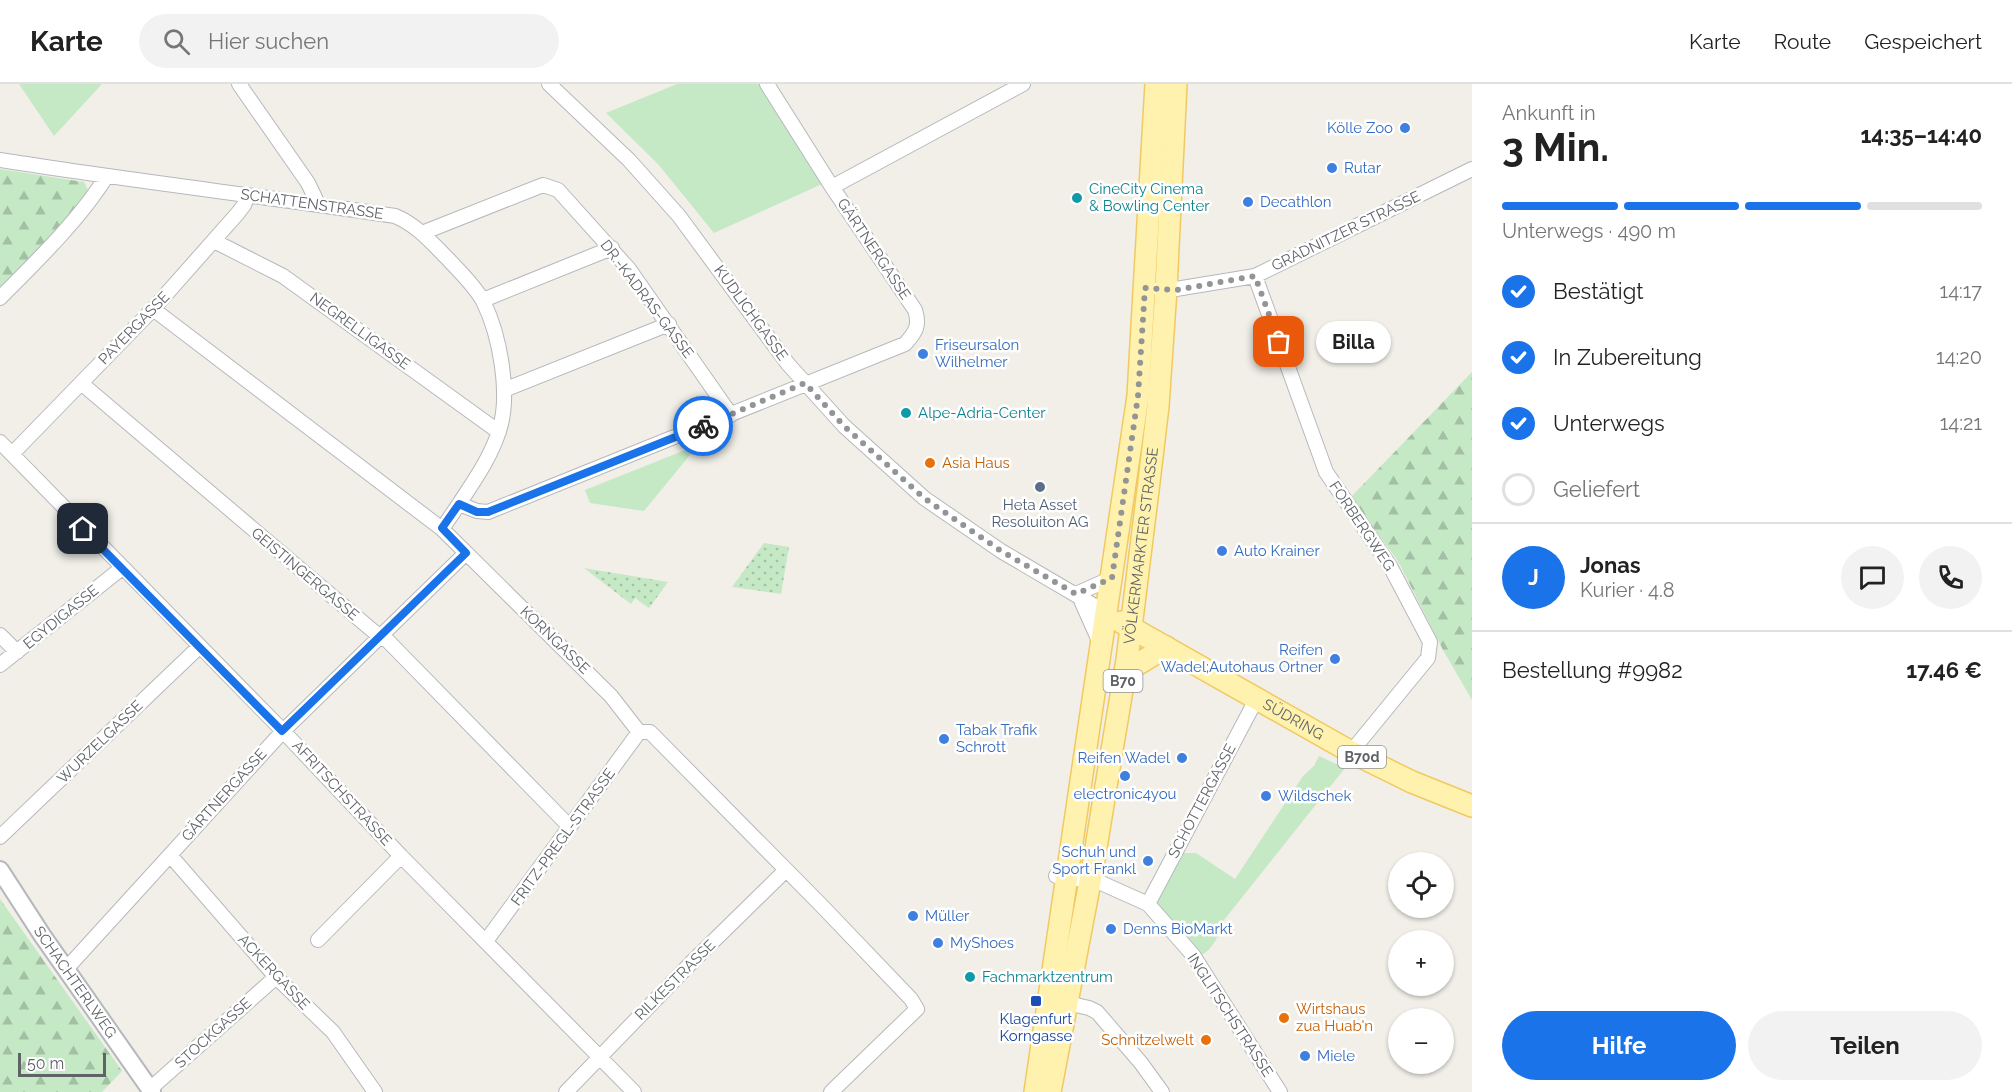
<!DOCTYPE html>
<html lang="de">
<head>
<meta charset="utf-8">
<style>
	:root { --surface:#fff; --page:#f2f2f2; --text:#222; --muted:#767676; --line:#e0e0e0; --accent:#1a73e8 }
	body { margin:0; font-family:Raleway,sans-serif; background:var(--page); color:var(--text); height:100vh; display:flex; flex-direction:column; font-size:22px; white-space:nowrap }
	* { box-sizing:border-box; margin:0 }
	p { font-size:20px; color:var(--muted) }
	.icon { flex:none; width:33px; height:33px; fill:none; stroke:currentColor; stroke-width:2; stroke-linecap:round; stroke-linejoin:round }
	.map { position:relative; flex:1; overflow:hidden }
	.sheet { display:flex; flex-direction:column; background:var(--surface); width:540px }
	.sheet>* { flex:none }
	.controls { position:absolute; left:1388px; top:768px; display:grid; gap:12px }
	.controls a { display:grid; place-items:center; width:66px; height:66px; border-radius:50%; background:var(--surface); box-shadow:0 2px 4px #0004; font-size:30px }
	.scale { position:absolute; left:18px; bottom:15px; width:88px; box-sizing:border-box; padding-left:6px; border:3px solid #5f6368; border-top:0; font-size:16px; line-height:21px; white-space:nowrap; color:#5f6368; -webkit-text-stroke:4px #fff; paint-order:stroke }
	.pin { position:absolute; display:grid; place-items:center; width:51px; height:51px; color:#fff; margin:-26px; border-radius:12px; box-shadow:0 3px 9px #0006 }
	.courier { position:absolute; display:grid; place-items:center; width:60px; height:60px; margin:-30px; border:4px solid #1a73e8; border-radius:50%; background:#fff; color:#222; box-shadow:0 2px 8px #0007 }
	.bubble { position:absolute; height:42px; border-radius:21px; background:var(--surface); box-shadow:0 2px 4px #0004; font-size:20px; font-weight:700; line-height:42px; text-align:center }
	.head em { font-style:normal; font-weight:700 }
	.head div { display:flex; flex-direction:column-reverse }
	.head { display:flex; align-items:center; justify-content:space-between; height:102px; padding:0 30px }
	h1 { font-size:39px; font-weight:700; line-height:45px }
	.bar { display:grid; grid-template-columns:repeat(4,1fr); gap:9px 6px; align-content:center; height:72px; padding:0 30px }
	.bar i { height:8px; border-radius:4px; background:var(--line) }
	.bar .active { background:var(--accent) }
	.bar p { grid-column:span 4 }
	.line { display:flex; align-items:center; gap:15px; padding:0 30px; border-top:2px solid var(--line) }
	.line div { flex:1 }
	.round { display:grid; place-items:center; flex:none; width:63px; height:63px; border-radius:32px; background:var(--page) }
	ol { padding:0 30px; list-style:none }
	li { display:flex; align-items:center; gap:18px; height:66px }
	li p { margin-inline-start:auto }
	li .icon { padding:6px; border-radius:50%; background:var(--accent); color:#fff; stroke-width:4 }
	li:last-child { color:var(--muted) }
	li i { width:33px; height:33px; border:3px solid var(--line); border-radius:50% }
	.action { display:flex; gap:12px; margin-top:auto; padding:12px 30px }
	.action a { flex:1; height:69px; border-radius:36px; background:var(--accent); color:#fff; font-size:24px; font-weight:700; line-height:69px; text-align:center }
	.action a+a { background:var(--page); color:var(--text) }
	header { display:flex; align-items:center; gap:36px; box-sizing:border-box; height:84px; padding:0 30px; background:var(--surface); border-bottom:2px solid var(--line) }
	header strong { font-size:28px }
	nav { display:flex; gap:33px; margin-inline-start:auto; font-size:21px }
	.search { width:420px; height:54px; background:var(--page); display:flex; align-items:center; gap:15px; box-sizing:border-box; padding:0 21px; border-radius:33px; color:var(--muted); font-size:22px }
	main { display:flex; flex:1; min-height:0 }
	.map>svg:first-child { display:block }
	.green { fill:#c5e8c5 }
	.forest { fill:url(#forest-firs) }
	.park { fill:url(#park-dots) }
	.lines { fill:none; stroke-linecap:round; stroke-linejoin:round }
	.minor-casing { stroke:#b5b8bc; stroke-width:16 }
	.tertiary-casing { stroke:#b5b8bc; stroke-width:20 }
	.primary-casing { stroke:#f2c960; stroke-width:24 }
	.minor { stroke:#fff; stroke-width:14 }
	.tertiary { stroke:#fff; stroke-width:16 }
	.primary { stroke:#fff2af; stroke-width:21 }
	.done { stroke:#929495; stroke-width:6; stroke-dasharray:0 10.8 }
	.route { stroke:#1a73e8; stroke-width:8 }
	.shop-dot { fill:#3f7fe0; stroke:#fff; stroke-width:2 }
	.culture-dot { fill:#0f9aa8; stroke:#fff; stroke-width:2 }
	.food-dot { fill:#e8710a; stroke:#fff; stroke-width:2 }
	.service-dot { fill:#5c6f8a; stroke:#fff; stroke-width:2 }
	.transit-dot { fill:#1a4fb4; stroke:#fff; stroke-width:2 }
	.labels { text-anchor:middle; stroke-width:5; stroke-linejoin:round; paint-order:stroke }
	.shield { fill:#fff; stroke:#8f9295; stroke-width:1.5 }
	.shield-label { font-size:14px; font-weight:bold; fill:#5f6368 }
	.shop-label { font-size:15px; fill:#366cbe; stroke:#fff; text-anchor:start }
	.culture-label { font-size:15px; fill:#0d838f; stroke:#fff; text-anchor:start }
	.street-label { font-size:15px; fill:#5f6368; stroke:#fff }
	.food-label { font-size:15px; fill:#c56008; stroke:#fff; text-anchor:start }
	.service-label { font-size:15px; fill:#4e5e75; stroke:#fff }
	.transit-label { font-size:15px; fill:#164399; stroke:#fff }
</style>
</head>
<body>
<header>
<strong>Karte</strong>
<div class="search"><svg class="icon" aria-label="search" viewBox="0 0 24 24"><circle cx="10" cy="10" r="6"/><path d="M15 15l6 6"/></svg>Hier suchen</div>
<nav><a>Karte</a><a>Route</a><a>Gespeichert</a></nav>
</header>
<main>
<div class="map">
<svg width="1472" height="1008" viewBox="0 0 1472 1008">
	<defs>
		<pattern id="forest-firs" width="22" height="20" patternUnits="userSpaceOnUse" patternTransform="scale(1.5)"><rect width="22" height="20" fill="#c5e8c5"/><path d="M5 1l3.5 6h-7zM16 11l3.5 6h-7z" fill="#a3c0a4"/></pattern>
		<pattern id="park-dots" width="8" height="8" patternUnits="userSpaceOnUse" patternTransform="scale(1.5)"><rect width="8" height="8" fill="#c5e8c5"/><path d="M2 2h.1M6 6h.1" fill="none" stroke="#a3c0a4" stroke-width="1.8" stroke-linecap="round"/></pattern>
	</defs>
	<rect width="100%" height="100%" fill="#f1efe8"/>
	<!-- green -->
	<path class="green" d="M19 0H102L54 52Z
		M677 0H760L822 100 714 149 658 80 606 29Z
		M698 361 644 427 590 419 585 406Z
		M1319 672 1345 684 1224 836C1219 850 1214 865 1200 872L1157 820C1159 803 1173 781 1184 769H1196L1235 795 1303 692 1314 682Z"/>
	<!-- forest -->
	<path class="forest" d="M0 85 84 98 90 110 0 207Z
		M1472 288V616L1443 566 1398 477 1351 413Z
		M0 815 122 987 102 1008H0Z"/>
	<!-- park -->
	<path class="park" d="M764 459 789 463 781 510 732 503Z
		M584 484 668 498 649 524 635 514 631 520Z"/>
	<g class="lines">
		<defs>
			<path id="minor" d="M239 0 308 99 318 120
				M549 0 629 76 679 132 788 280 844 342 924 414 1001 467 1110 531
				M0 76C131 97 263 112 395 132 417 141 432 159 448 175 460 188 475 202 483 217 500 251 511 311 499 347 491 373 474 397 459 420
				M832 103 1023 0
				M422 149 543 101 558 106 629 185 731 331
				M214 157 283 192 499 348
				M1255 192 1326 388 1390 482 1430 558 1428 574 1351 668
				M1159 205H1176L1255 192 1472 85
				M0 214C35 179 80 135 106 93
				M483 216 612 164
				M153 225 442 445 611 612 639 648H650L821 821 911 915 917 925 831 1008
				M81 299 379 552 387 556 569 742
				M504 306 669 240
				M0 358 283 647 401 772 634 1008
				M12 370 153 225 238 129 244 121 248 111
				M442 445 459 420 477 427 488 428 905 260C916 248 920 241 915 226L832 103 767 0
				M1076 510 1112 494
				M1079 512 1100 559
				M0 551 17 568
				M0 581 122 484
				M0 753 199 563
				M170 771 276 893 333 948 375 1008
				M1056 792 1099 798 1148 820 1193 871 1280 1008
				M1148 820 1257 614
				M318 856 401 772
				M486 857 639 648
				M67 884 283 647 466 469
				M1064 914 1067 919 1089 924 1097 928 1141 979 1162 1008
				M150 1005 276 893
				M566 1008 691 879 786 786"/>
			<g id="tertiary">
				<path id="s1" d="M0 786 42 851 152 1008"/>
			</g>
			<g id="primary">
				<path id="s2" d="M1121 538 1351 668 1412 698 1472 722"/>
				<path d="M1125 588 1166 563"/>
				<path d="M1035 1008 1138 312 1156 0"/>
				<path id="s3" d="M1050 1008 1093 782 1109 684 1127 576 1149 398 1158 322 1166 205 1176 0"/>
			</g>
		</defs>
		<!-- minor casing -->
		<use href="#minor" class="minor-casing"/>
		<!-- tertiary casing -->
		<use href="#tertiary" class="tertiary-casing"/>
		<!-- primary casing -->
		<use href="#primary" class="primary-casing"/>
		<!-- minor -->
		<use href="#minor" class="minor"/>
		<!-- tertiary -->
		<use href="#tertiary" class="tertiary"/>
		<!-- primary -->
		<use href="#primary" class="primary"/>
	</g>
	<g class="lines">
		<!-- done -->
		<path class="done" d="M703 342 805 299 844 342 924 414 1001 467 1076 510 1112 494 1138 312 1145 204 1176 206 1255 192 1279 258"/>
		<!-- route -->
		<path class="route" d="M83 445 282 647 466 469 442 444 459 420 477 428H488L703 342"/>
	</g>
	<!-- markers -->
	<g class="shop-dot">
		<circle cx="1405" cy="44" r="6"/>
		<circle cx="1332" cy="84" r="6"/>
		<circle cx="1248" cy="118" r="6"/>
		<circle cx="923" cy="270" r="6"/>
		<circle cx="1222" cy="467" r="6"/>
		<circle cx="1335" cy="575" r="6"/>
		<circle cx="944" cy="655" r="6"/>
		<circle cx="1182" cy="674" r="6"/>
		<circle cx="1125" cy="692" r="6"/>
		<circle cx="1266" cy="712" r="6"/>
		<circle cx="1148" cy="777" r="6"/>
		<circle cx="913" cy="832" r="6"/>
		<circle cx="1111" cy="845" r="6"/>
		<circle cx="938" cy="859" r="6"/>
		<circle cx="1305" cy="972" r="6"/>
	</g>
	<g class="culture-dot">
		<circle cx="1077" cy="114" r="6"/>
		<circle cx="906" cy="329" r="6"/>
		<circle cx="970" cy="893" r="6"/>
	</g>
	<g class="food-dot">
		<circle cx="930" cy="379" r="6"/>
		<circle cx="1284" cy="934" r="6"/>
		<circle cx="1206" cy="956" r="6"/>
	</g>
	<circle class="service-dot" cx="1040" cy="403" r="6"/>
	<rect class="transit-dot" x="1030" y="911" width="12" height="12" rx="3"/>
	<g class="labels">
		<!-- shield labels -->
		<g class="shield">
			<rect x="1103.5" y="586" width="39" height="22" rx="4.5"/>
			<rect x="1338" y="662" width="48" height="22" rx="4.5"/>
		</g>
		<g class="shield-label">
			<text x="1123" y="602">B70</text>
			<text x="1362" y="678">B70d</text>
		</g>
		<!-- shop labels -->
		<g class="shop-label">
			<text x="1393" y="49" text-anchor="end">Kölle Zoo</text>
			<text x="1344" y="89">Rutar</text>
			<text x="1260" y="123">Decathlon</text>
			<text x="935" y="266">Friseursalon<tspan x="935" dy="17">Wilhelmer</tspan></text>
			<text x="1234" y="472">Auto Krainer</text>
			<text x="1323" y="571" text-anchor="end">Reifen<tspan x="1323" dy="17">Wadel;Autohaus Ortner</tspan></text>
			<text x="956" y="651">Tabak Trafik<tspan x="956" dy="17">Schrott</tspan></text>
			<text x="1170" y="679" text-anchor="end">Reifen Wadel</text>
			<text x="1125" y="715" text-anchor="middle">electronic4you</text>
			<text x="1278" y="717">Wildschek</text>
			<text x="1136" y="773" text-anchor="end">Schuh und<tspan x="1136" dy="17">Sport Frankl</tspan></text>
			<text x="925" y="837">Müller</text>
			<text x="1123" y="850">Denns BioMarkt</text>
			<text x="950" y="864">MyShoes</text>
			<text x="1317" y="977">Miele</text>
		</g>
		<!-- culture labels -->
		<g class="culture-label">
			<text x="1089" y="110">CineCity Cinema<tspan x="1089" dy="17">&amp; Bowling Center</tspan></text>
			<text x="918" y="334">Alpe-Adria-Center</text>
			<text x="982" y="898">Fachmarktzentrum</text>
		</g>
		<!-- street labels -->
		<g class="street-label">
			<text transform="translate(312 120) rotate(8)" y="5">SCHATTENSTRASSE</text>
			<text transform="translate(1346 147) rotate(-26)" y="5">GRADNITZER STRASSE</text>
			<text transform="translate(874 165) rotate(56)" y="5">GÄRTNERGASSE</text>
			<text transform="translate(647 215) rotate(53)" y="5">DR.-KADRAS-GASSE</text>
			<text transform="translate(751 229) rotate(54)" y="5">KUDLICHGASSE</text>
			<text transform="translate(134 244) rotate(-46)" y="5">PAYERGASSE</text>
			<text transform="translate(360 247) rotate(36)" y="5">NEGRELLIGASSE</text>
			<text transform="translate(1362 442) rotate(56)" y="5">FORBERGWEG</text>
			<text dy="5" stroke="none"><textPath href="#s3" startOffset="554">VÖLKERMARKTER STRASSE</textPath></text>
			<text transform="translate(305 490) rotate(40)" y="5">GEISTINGERGASSE</text>
			<text transform="translate(61 533) rotate(-39)" y="5">EGYDIGASSE</text>
			<text transform="translate(555 556) rotate(44)" y="5">KORNGASSE</text>
			<text dy="5" stroke="none"><textPath href="#s2" startOffset="198">SÜDRING</textPath></text>
			<text transform="translate(100 658) rotate(-44)" y="5">WURZELGASSE</text>
			<text transform="translate(342 709) rotate(47)" y="5">AFRITSCHSTRASSE</text>
			<text transform="translate(224 711) rotate(-48)" y="5">GÄRTNERGASSE</text>
			<text transform="translate(1202 717) rotate(-62)" y="5">SCHOTTERGASSE</text>
			<text transform="translate(563 753) rotate(-54)" y="5">FRITZ-PREGL-STRASSE</text>
			<text transform="translate(274 888) rotate(47)" y="5">ACKERGASSE</text>
			<text transform="translate(675 896) rotate(-45)" y="5">RILKESTRASSE</text>
			<text dy="5" stroke="none"><textPath href="#s1" startOffset="135">SCHACHTERLWEG</textPath></text>
			<text transform="translate(1230 931) rotate(57)" y="5">INGLITSCHSTRASSE</text>
			<text transform="translate(213 949) rotate(-42)" y="5">STOCKGASSE</text>
		</g>
		<!-- food labels -->
		<g class="food-label">
			<text x="942" y="384">Asia Haus</text>
			<text x="1296" y="930">Wirtshaus<tspan x="1296" dy="17">zua Huab'n</tspan></text>
			<text x="1194" y="961" text-anchor="end">Schnitzelwelt</text>
		</g>
		<!-- service labels -->
		<g class="service-label">
			<text x="1040" y="426">Heta Asset<tspan x="1040" dy="17">Resoluiton AG</tspan></text>
		</g>
		<!-- transit labels -->
		<g class="transit-label">
			<text x="1036" y="940">Klagenfurt<tspan x="1036" dy="17">Korngasse</tspan></text>
		</g>
	</g>
</svg>
<div class="controls">
<a><svg class="icon" aria-label="locate" viewBox="0 0 24 24"><circle cx="12" cy="12" r="6"/><path d="M12 2v4M12 18v4M2 12h4M18 12h4"/></svg></a>
<a>+</a>
<a>−</a>
</div>
<div class="scale">50 m</div>
<div class="pin" style="left:1279px;top:258px;background:#ea580c"><svg class="icon" aria-label="bag" viewBox="0 0 24 24"><path d="M5 8h14l-1 12H6zM9 8a3 3 0 0 1 6 0"/></svg></div>
<div class="pin" style="left:83px;top:445px;background:#1f2937"><svg class="icon" aria-label="home" viewBox="0 0 24 24"><path d="M3 11l9-7 9 7M6 9v11h12V9"/></svg></div>
<div class="courier" style="left:703px;top:342px"><svg class="icon" aria-label="bike" viewBox="0 0 24 24"><circle cx="6" cy="16" r="4"/><circle cx="18" cy="16" r="4"/><path d="M6 16l4-8h5l3 8M10 8l3 8H6M13 5h3"/></svg></div>
<div class="bubble" style="left:1316px;top:237px;width:75px">Billa</div>
</div>
<section class="sheet">
<div class="head"><div><h1>3 Min.</h1><p>Ankunft in</p></div><em>14:35–14:40</em></div>
<div class="bar"><i class="active"></i><i class="active"></i><i class="active"></i><i></i><p>Unterwegs · 490 m</p></div>
<ol>
<li><svg class="icon" aria-label="check" viewBox="0 0 24 24"><path d="M5 12l5 5 9-10"/></svg>Bestätigt<p>14:17</p></li>
<li><svg class="icon" aria-label="check" viewBox="0 0 24 24"><path d="M5 12l5 5 9-10"/></svg>In Zubereitung<p>14:20</p></li>
<li><svg class="icon" aria-label="check" viewBox="0 0 24 24"><path d="M5 12l5 5 9-10"/></svg>Unterwegs<p>14:21</p></li>
<li><i></i>Geliefert</li>
</ol>
<div class="line" style="height:108px"><b class="round" style="background:var(--accent);color:#fff">J</b><div><b>Jonas</b><p>Kurier · 4.8</p></div><a class="round"><svg class="icon" aria-label="chat" viewBox="0 0 24 24"><path d="M4 5h16v11H9l-5 4z"/></svg></a><a class="round"><svg class="icon" aria-label="phone" viewBox="0 0 24 24"><path d="M5 4h4l2 5-3 2q2 4 5 5l2-3 5 2v4C11 20 4 13 5 4z"/></svg></a></div>
<div class="line" style="height:78px"><div>Bestellung #9982</div><b>17.46 €</b></div>
<div class="action"><a>Hilfe</a><a>Teilen</a></div>
</section>
</main>
</body>
</html>
